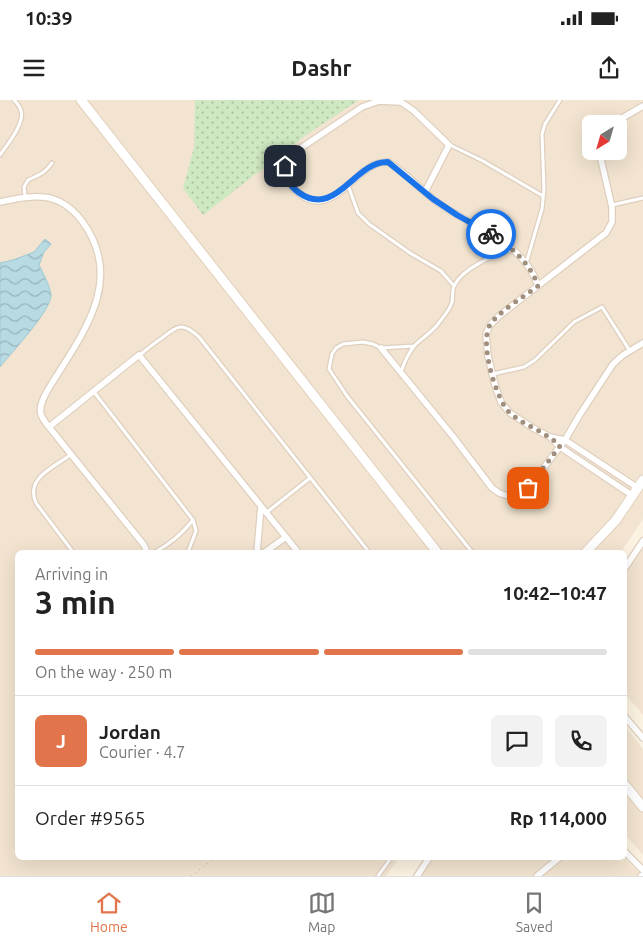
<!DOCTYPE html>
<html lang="en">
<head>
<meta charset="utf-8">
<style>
	:root { --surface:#fff; --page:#f2f2f2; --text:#222; --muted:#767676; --line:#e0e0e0; --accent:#e1744a }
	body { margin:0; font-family:Ubuntu,sans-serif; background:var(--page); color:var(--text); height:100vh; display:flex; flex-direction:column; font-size:19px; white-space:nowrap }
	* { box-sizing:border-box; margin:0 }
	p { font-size:16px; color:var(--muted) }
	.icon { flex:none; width:28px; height:28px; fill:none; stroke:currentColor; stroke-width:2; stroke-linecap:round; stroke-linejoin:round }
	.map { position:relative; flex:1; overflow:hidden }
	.details { position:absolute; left:15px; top:450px; width:612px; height:310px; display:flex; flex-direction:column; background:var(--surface); border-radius:8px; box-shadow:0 5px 20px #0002 }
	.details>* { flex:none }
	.needle { width:32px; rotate:217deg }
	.tools { position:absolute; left:582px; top:15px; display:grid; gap:10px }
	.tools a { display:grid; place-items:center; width:45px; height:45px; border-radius:8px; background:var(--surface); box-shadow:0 5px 20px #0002; font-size:25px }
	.pin { position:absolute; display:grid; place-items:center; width:42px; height:42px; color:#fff; margin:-21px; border-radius:10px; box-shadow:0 2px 8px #0006 }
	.courier { position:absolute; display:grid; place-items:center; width:50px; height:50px; margin:-25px; border:4px solid #1a73e8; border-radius:50%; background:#fff; color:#222; box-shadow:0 1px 6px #0007 }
	.overview em { font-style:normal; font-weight:700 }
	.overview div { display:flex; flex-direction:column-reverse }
	.overview { display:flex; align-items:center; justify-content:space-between; height:85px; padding:0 20px }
	h1 { font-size:32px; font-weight:700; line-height:38px }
	.bar { display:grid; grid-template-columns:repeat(4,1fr); gap:8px 5px; align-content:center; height:60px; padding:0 20px }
	.bar i { height:6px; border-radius:4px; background:var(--line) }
	.bar .on { background:var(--accent) }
	.bar p { grid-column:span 4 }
	.line { display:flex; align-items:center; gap:12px; padding:0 20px; border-top:1px solid var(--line) }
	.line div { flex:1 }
	.round { display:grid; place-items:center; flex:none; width:52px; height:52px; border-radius:8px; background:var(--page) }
	.status { display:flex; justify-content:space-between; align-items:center; height:35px; padding:0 25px; background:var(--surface); direction:ltr }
	.status svg { height:14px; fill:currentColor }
	header { display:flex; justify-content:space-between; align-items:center; height:65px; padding:0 20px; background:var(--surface); font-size:22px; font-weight:700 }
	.tabs { display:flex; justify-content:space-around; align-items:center; height:70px; border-top:1px solid var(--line); background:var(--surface); font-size:14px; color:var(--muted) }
	.tabs a { display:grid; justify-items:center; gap:2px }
	.tabs .on { color:var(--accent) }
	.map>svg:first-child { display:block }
	.residential { fill:#f2e4d0; fill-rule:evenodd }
	.grass { fill:url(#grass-dots) }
	.water { fill:url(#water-waves); stroke:#9ec9d5 }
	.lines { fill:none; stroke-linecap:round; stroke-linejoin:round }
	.lane-casing { stroke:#dfcfbe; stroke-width:5.5 }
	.street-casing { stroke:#dfcfbe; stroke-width:8 }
	.secondary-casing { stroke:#e3d0bc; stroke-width:11 }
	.path { stroke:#d4b59e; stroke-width:1; stroke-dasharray:1 4; stroke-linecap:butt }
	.lane { stroke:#fff; stroke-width:3 }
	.street { stroke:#fff; stroke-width:5.5 }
	.secondary { stroke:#fff; stroke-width:9 }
	.done { stroke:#a18f7e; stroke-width:5; stroke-dasharray:0 9 }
	.route { stroke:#1a73e8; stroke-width:6 }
</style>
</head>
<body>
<div class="status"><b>10:39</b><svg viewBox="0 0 49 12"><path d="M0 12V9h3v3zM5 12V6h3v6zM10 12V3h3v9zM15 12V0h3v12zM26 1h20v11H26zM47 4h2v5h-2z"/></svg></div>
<header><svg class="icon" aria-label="menu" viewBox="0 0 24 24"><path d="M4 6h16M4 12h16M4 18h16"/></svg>Dashr<svg class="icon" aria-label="share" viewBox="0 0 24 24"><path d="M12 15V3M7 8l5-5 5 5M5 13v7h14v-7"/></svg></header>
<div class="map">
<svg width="643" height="776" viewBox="0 0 643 776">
	<defs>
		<pattern id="grass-dots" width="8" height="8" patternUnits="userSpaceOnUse" patternTransform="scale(1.25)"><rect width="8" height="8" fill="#cee8c1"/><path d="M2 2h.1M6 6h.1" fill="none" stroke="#acbf9f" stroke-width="1.8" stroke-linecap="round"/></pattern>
		<pattern id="water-waves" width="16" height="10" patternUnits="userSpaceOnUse" patternTransform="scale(1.25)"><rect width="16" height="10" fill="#b7dae3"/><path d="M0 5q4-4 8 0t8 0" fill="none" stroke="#99b4ba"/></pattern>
	</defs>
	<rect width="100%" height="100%" fill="#fbf2e1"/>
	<!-- residential -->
	<path class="residential" d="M0 0H643V419L621 452H18V758H399L386 776H0ZM591 24H619V51H591Z
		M643 446V615L625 594V474Z
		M625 626 643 649V755L625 734Z
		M431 758H624L643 776H418Z"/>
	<!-- grass -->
	<path class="grass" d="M195 0H359L306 35 203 115 183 88 194 48Z"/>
	<!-- water -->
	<path class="water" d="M45 139 51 144 44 152 39 165C43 173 49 184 51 194 53 209 11 253 0 267V163L13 160 34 152Z"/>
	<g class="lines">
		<defs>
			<path id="lane" d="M450 45 483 61 543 96
				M0 55C7 45 25 23 21 11 20 7 17 3 14 0
				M348 85 358 113 369 124 410 153 441 171 454 186
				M25 97 24 87 28 80C39 75 45 73 52 63
				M612 105 643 98
				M526 164 542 109 544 89 542 34 545 24 560 0
				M414 246 381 248 373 244 363 242 343 244 336 248 332 254 329 269 347 296 472 452
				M140 255C147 249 154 243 162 238 178 225 183 222 199 237L369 452
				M401 272C404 263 408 253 415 245 422 238 431 233 438 224 443 217 450 210 452 202 453 197 452 191 454 186 462 169 494 154 512 150
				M493 274 524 267 535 260 574 222 602 207 630 251
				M94 292 193 420 196 431 188 452
				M70 355C53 368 25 378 36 403L73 452
				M267 412 310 378
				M155 452C170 444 182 434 193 420
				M378 776 391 758"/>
			<path id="street" d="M612 24 643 6
				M599 51 612 107V122L606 133 499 216 490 225 486 234 488 256 495 285 501 302 510 313 533 328 550 337 565 340 638 388
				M425 92 449 45 414 11 401 2 379 1 362 7 298 50C295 53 291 55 289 58 276 75 300 102 319 101 345 99 361 61 388 62 405 72 418 87 433 99 467 126 524 140 538 186
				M0 102C35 95 58 90 82 121 125 179 84 232 52 283 47 291 38 305 41 314 42 319 46 323 49 327
				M381 248 455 339 492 388 499 393 508 396 518 395 528 388 565 340 579 316 613 264 623 255 643 243
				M550 337 560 347 633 396
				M147 452 144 445 49 327 139 255 298 452
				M257 452 261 406
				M265 452 286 437
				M625 468 643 441
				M625 617 643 638
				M625 752 643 770
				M417 776 429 758
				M537 776 559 758
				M641 776 643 775"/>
			<path id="secondary" d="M81 0 437 452
				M586 452 616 420 643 380
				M625 685 643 707"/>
		</defs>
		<!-- lane casing -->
		<use href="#lane" class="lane-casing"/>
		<!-- street casing -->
		<use href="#street" class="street-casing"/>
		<!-- secondary casing -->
		<use href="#secondary" class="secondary-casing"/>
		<!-- path -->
		<path class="path" d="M191 776 215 758"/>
		<!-- lane -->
		<use href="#lane" class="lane"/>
		<!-- street -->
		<use href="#street" class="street"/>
		<!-- secondary -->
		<use href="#secondary" class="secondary"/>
	</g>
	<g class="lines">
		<!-- done -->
		<path class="done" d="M491 134C511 146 531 164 538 186 525 196 498 212 490 225 479 242 496 299 509 312 524 326 545 331 560 346L528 388"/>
		<!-- route -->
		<path class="route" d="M285 66C285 77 289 85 298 92 336 120 354 61 388 62L433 99 457 115 491 134"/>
	</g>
</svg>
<div class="tools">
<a><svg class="needle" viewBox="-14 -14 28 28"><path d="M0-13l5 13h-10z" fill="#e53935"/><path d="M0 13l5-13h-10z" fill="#767676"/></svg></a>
</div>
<div class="pin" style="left:528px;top:388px;background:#ea580c"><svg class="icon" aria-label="bag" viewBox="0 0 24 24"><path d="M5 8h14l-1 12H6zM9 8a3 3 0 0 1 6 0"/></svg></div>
<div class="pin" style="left:285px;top:66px;background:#1f2937"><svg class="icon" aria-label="home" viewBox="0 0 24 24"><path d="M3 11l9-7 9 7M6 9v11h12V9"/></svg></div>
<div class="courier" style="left:491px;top:134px"><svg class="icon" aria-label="bike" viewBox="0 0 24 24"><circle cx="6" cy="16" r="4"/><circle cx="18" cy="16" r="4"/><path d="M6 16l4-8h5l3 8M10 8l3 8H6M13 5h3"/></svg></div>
<section class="details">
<div class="overview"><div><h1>3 min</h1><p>Arriving in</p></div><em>10:42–10:47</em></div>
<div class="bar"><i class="on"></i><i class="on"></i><i class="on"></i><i></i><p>On the way · 250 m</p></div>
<div class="line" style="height:90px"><b class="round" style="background:var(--accent);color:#fff">J</b><div><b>Jordan</b><p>Courier · 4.7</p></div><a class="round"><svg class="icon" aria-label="chat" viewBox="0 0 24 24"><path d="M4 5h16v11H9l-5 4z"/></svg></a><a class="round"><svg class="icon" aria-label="phone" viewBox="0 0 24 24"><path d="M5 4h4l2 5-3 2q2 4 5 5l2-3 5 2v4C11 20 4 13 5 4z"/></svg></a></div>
<div class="line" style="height:65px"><div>Order #9565</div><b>Rp 114,000</b></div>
</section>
</div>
<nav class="tabs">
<a class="on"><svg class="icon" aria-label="home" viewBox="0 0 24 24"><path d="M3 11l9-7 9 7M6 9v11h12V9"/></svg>Home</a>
<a><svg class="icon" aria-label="map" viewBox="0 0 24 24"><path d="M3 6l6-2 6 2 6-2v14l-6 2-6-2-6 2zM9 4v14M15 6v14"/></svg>Map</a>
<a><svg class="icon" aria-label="saved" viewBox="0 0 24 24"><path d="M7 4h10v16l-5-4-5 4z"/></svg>Saved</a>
</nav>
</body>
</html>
